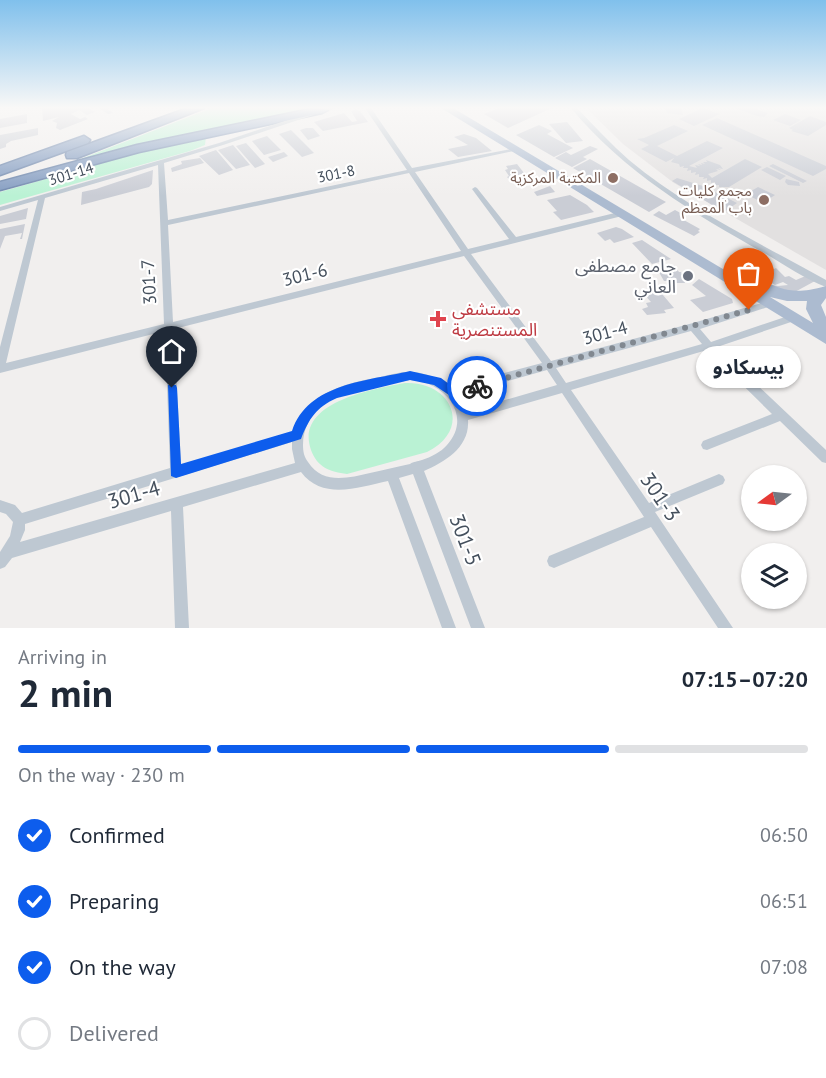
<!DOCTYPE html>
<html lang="en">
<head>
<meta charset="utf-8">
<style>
	:root { --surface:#fff; --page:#f2f2f3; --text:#1f2937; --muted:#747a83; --line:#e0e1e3; --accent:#0d5ded }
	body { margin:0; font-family:"PT Sans","Noto Sans Arabic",sans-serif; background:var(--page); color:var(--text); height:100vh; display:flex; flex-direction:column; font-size:22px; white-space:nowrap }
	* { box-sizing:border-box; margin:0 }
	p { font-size:20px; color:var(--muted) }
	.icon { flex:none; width:33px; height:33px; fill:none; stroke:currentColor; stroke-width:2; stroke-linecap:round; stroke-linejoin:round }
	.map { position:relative; height:628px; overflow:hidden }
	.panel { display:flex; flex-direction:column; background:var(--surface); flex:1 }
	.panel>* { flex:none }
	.needle { width:39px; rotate:255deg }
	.fabs { position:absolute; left:741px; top:465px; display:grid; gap:12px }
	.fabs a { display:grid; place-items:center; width:66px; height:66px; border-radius:50%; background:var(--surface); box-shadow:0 2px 4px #0004; font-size:30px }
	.pin { position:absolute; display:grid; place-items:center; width:51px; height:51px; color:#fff; margin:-62px -26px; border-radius:50% 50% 50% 0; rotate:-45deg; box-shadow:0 0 6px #0007 }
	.pin .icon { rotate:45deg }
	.courier { position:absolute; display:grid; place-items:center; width:60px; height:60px; margin:-30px; border:4px solid #0d5ded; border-radius:50%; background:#fff; color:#222; box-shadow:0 2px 8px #0007 }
	.bubble { position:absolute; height:42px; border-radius:21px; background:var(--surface); box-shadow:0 2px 4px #0004; font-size:20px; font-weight:700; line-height:42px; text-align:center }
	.summary em { font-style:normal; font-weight:700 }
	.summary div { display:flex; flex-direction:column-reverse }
	.summary { display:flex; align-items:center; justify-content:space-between; height:102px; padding:0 18px }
	h1 { font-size:39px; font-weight:700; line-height:45px }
	.bar { display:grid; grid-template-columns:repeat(4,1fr); gap:9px 6px; align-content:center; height:72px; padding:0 18px }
	.bar i { height:8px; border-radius:4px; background:var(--line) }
	.bar .on { background:var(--accent) }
	.bar p { grid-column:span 4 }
	ol { padding:0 18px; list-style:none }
	li { display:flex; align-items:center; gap:18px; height:66px }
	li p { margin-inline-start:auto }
	li .icon { padding:6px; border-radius:50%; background:var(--accent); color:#fff; stroke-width:4 }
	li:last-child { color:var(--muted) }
	li i { width:33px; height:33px; border:3px solid var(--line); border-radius:50% }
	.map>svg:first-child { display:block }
	.education { fill:#e2e0e0 }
	.green { fill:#baf2d4 }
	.building { fill:#cacdd5 }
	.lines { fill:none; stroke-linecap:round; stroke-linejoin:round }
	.highway-casing { stroke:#6e87ad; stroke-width:3 }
	.street { fill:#bec8d2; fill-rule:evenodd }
	.primary { fill:#acbbd0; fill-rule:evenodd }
	.highway { fill:#839cc1; fill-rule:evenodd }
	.route { fill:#0d5ded }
	.done { stroke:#818890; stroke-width:6; stroke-dasharray:0 10.8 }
	.education-dot { fill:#8d6e63; stroke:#fff; stroke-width:2 }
	.worship-dot { fill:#6b7280; stroke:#fff; stroke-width:2 }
	.health-dot { fill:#e0444e; stroke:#fff; stroke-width:2 }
	.labels { text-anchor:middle; stroke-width:4.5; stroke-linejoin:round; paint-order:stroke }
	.far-street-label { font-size:15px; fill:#45505d; stroke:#fff }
	.far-education-label { font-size:15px; fill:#785e54; stroke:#fff; text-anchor:end }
	.worship-label { font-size:18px; fill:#5b616d; stroke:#fff; text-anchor:end }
	.street-label { font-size:18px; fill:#45505d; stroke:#fff }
	.health-label { font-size:18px; fill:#be3a42; stroke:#fff; text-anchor:start }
	.near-street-label { font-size:21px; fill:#45505d; stroke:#fff }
</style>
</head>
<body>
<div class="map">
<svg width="826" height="628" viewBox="0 0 826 628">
	<rect width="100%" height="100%" fill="#f1efee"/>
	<!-- education -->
	<path class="education" d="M586 108H826V270L674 183 623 144Z"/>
	<!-- green -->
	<path class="green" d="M212 108H304L270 120 154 142 73 162Z
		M206 137 205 145 190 151 0 205V192L138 153Z
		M405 383C452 381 473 429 427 452L347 474C330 472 317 467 311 450 294 402 374 389 405 383Z"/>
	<!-- building -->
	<path class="building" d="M42 108H89L95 112 87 115 79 110 71 114 80 119 85 117 88 119 60 130 56 128 57 123 52 121 59 117 43 121Z
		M499 108H552L508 128 484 114Z
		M665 108H678L682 109 683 115 667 113Z
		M703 108 720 114 694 126 679 119Z
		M735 108H752L768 113 764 117 757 116Z
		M356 109 360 111 368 122 323 131 314 122 344 113 352 122 357 121 351 111Z
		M27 114V123L0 128V119Z
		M785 114 801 120 790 126 773 120Z
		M810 116 826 122V125L808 136 791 131 793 130 789 128Z
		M717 118 826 166V169L813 176 702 125Z
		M567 122 583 141 566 143 549 124Z
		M539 125 552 131 547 134 573 148 554 157 516 135Z
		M674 125 688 131 657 146 677 156 707 141 723 148 689 166 697 168 695 165 700 166 698 164 702 165 701 163 705 164 703 162H707L706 160 720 165 723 169 718 168 721 170 716 169 718 171 708 174 712 178 745 159 762 167 729 187H719V185H715V182L711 183V180L707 181V178L703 179 704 177H699V174L695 175 696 172 691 173V170L687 171 688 168H683L684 166 680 167 679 164 671 162 674 158 666 162 641 149 649 145 637 139 644 138Z
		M38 128V135L11 141 6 144V147L0 149V135Z
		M306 128H313L320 136 308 140 300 130Z
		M291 130 314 153 302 157 279 134Z
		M464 134 476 138 492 151 458 157 448 149 468 145 454 137Z
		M267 136 281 150 264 155 252 141Z
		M246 143 265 164 255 168 236 146Z
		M233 145 250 165 236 169 218 150Z
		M590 146 598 149 583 157 587 159 572 167 555 158 566 152 571 155Z
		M216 150 233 170 219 175 199 156Z
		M284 152 288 156 273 162 268 157Z
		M200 158 204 163 172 172 171 168 182 164 181 161Z
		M590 159 666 202 649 212 573 168Z
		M517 164 524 173 509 179 507 177 509 176 505 170 508 169 506 166Z
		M773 164 807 181 803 183 769 166Z
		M767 167 786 176 780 180 761 170Z
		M153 170 152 184 149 187 81 205 82 192 96 189Z
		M677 178 703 186 737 203 724 212 672 181Z
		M786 179 799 182 800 186 788 185 785 182Z
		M550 186 555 192 537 196 534 192Z
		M758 187 775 195 763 203 746 194Z
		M570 195 587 205 594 212 561 220 553 212 557 211 547 200Z
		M28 208 26 219 0 224V216Z
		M675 210 686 216 682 219 700 229 698 231 700 232 694 236 653 215 659 211 666 215Z
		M25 224 22 239H20L22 233 5 236 0 249V229Z
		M616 227 622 229 634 237 614 243 610 239 605 241 597 233Z
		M642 240 671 259 652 264 632 243Z
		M758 257 769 264 764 269 766 267 772 270 776 268 785 277 789 276 796 280 808 275 815 281 793 293 763 284 766 282 772 285 778 286 788 285 783 282 775 285 765 279 767 278 751 266 755 263 752 261Z
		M660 265H674L679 272H681L685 283H671L669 281H664L656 267Z
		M699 279 732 299 733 303 703 312 690 300 706 296 692 285Z
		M657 288 674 308 664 310 666 313 647 315 642 309 648 307 646 303 651 302 642 292Z"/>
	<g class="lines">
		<defs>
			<path id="highway" d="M188 108H204L77 158H67L66 155 67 152Z
				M315 108 328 110 322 113 139 152 0 190V182L137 145Z
				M84 136 90 140 88 143 0 175V166Z"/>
		</defs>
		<!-- highway casing -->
		<use href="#highway" class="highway-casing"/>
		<!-- street -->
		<path class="street" d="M99 108H106L113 113 108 114Z
			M365 108H371L412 168 516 148 517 149 514 151 415 172 468 249 509 239 472 189 475 187 477 188 516 237 619 212H622V216L471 254 551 361 693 323 768 301 772 304 771 306 700 329 711 342 791 315 794 317 796 319 794 321 717 347 826 450V463L822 462 780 421 707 450 703 449 701 445 703 441 772 414 707 350 571 390 649 503 719 474 723 476 725 480 723 484 655 512 733 628H718L651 527 554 568 549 566 547 561 549 556 644 517 562 393 468 420C470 447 445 462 424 471L485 628H471L413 474 399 478 456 628H442L388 481C359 487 323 501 301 472L183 507 189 628H175L171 511 12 558 5 567 0 569V552L10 536 13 522 6 514 0 512V500L15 505 22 513 170 468 165 331 0 373V347L38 200 0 211V207L219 143 311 112 314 114 313 115 223 145 164 163 168 220 407 170ZM158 165 164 324 6 363 45 198ZM409 173 461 251 173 322 168 225ZM464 256 542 363 451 387C440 379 427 373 413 372 402 371 390 375 380 377 345 383 306 393 294 431L181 465 174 329ZM691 331 702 344 566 383 556 368ZM547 370 557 385 467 411 458 395ZM410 380C418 381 426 382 433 386 457 399 466 424 447 445 441 452 431 457 422 460 417 462 414 461 410 464 396 467 384 470 370 473 348 478 323 485 308 462 304 457 303 451 303 445 303 429 310 415 323 405 344 388 383 385 410 380ZM292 442V449L295 463 20 542 25 530V524Z
			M571 108H577C594 126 611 144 629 160 688 209 760 243 826 280V287C805 279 785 265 766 254 694 214 624 172 571 108Z"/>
		<!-- primary -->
		<path class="primary" d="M319 108H337L319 112Z
			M441 108H453L743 281 749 277C783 287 787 297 826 286V298L821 305 826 317V344ZM770 297 787 301H807L806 309 813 323Z"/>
		<!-- highway -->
		<use href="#highway" class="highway"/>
	</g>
	<!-- sky -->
	<linearGradient id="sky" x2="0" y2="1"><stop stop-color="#80c0ec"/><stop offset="0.55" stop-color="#f9f8f7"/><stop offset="1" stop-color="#f9f8f7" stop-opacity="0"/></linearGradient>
	<rect width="826" height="196" fill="url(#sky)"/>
	<!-- route -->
	<path class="route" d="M410 371 441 378 453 387 477 381 483 386 481 389 452 397 434 385 410 380 337 398C316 407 309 419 301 439L176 478 171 476 168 385H176L177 388 181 464 292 431C308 383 368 381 410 371Z"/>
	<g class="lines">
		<!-- done -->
		<path class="done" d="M477 386 749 310"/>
	</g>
	<!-- markers -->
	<g class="education-dot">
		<circle cx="613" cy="178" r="6"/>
		<circle cx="764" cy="200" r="6"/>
	</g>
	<circle class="worship-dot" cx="688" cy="276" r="6"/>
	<path class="health-dot" d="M435 310h6v6h6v6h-6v6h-6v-6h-6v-6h6z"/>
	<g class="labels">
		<!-- far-street labels -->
		<g class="far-street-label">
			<text transform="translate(71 174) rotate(-17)" y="5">301-14</text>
			<text transform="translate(336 174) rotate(-12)" y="5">301-8</text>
		</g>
		<!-- far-education labels -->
		<g class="far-education-label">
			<text x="601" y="183">المكتبة المركزية</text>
			<text x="752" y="196">مجمع كليات<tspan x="752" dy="17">باب المعظم</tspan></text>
		</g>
		<!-- worship labels -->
		<g class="worship-label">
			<text x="676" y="272">جامع مصطفى<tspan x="676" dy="21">العاني</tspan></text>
		</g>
		<!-- street labels -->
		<g class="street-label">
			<text transform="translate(305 275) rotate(-14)" y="6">301-6</text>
			<text transform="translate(149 282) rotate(-93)" y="6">301-7</text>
			<text transform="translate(605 333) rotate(-15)" y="6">301-4</text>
		</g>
		<!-- health labels -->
		<g class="health-label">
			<text x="452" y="315">مستشفى<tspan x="452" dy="21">المستنصرية</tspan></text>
		</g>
		<!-- near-street labels -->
		<g class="near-street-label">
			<text transform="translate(134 495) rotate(-16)" y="7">301-4</text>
			<text transform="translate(660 497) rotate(56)" y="7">301-3</text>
			<text transform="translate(465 540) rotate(69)" y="7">301-5</text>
		</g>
	</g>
</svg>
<div class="fabs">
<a><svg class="needle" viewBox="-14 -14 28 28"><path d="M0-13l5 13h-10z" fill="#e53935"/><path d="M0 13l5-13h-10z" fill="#747a83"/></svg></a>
<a><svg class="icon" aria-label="layers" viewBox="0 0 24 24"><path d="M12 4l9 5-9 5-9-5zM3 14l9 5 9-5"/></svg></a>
</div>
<div class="pin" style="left:749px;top:310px;background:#ea580c"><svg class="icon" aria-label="bag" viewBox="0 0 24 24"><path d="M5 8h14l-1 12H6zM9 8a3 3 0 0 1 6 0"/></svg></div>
<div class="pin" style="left:172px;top:388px;background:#1f2937"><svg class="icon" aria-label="home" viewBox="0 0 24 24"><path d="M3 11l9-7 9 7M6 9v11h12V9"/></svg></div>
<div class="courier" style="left:477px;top:386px"><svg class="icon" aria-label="bike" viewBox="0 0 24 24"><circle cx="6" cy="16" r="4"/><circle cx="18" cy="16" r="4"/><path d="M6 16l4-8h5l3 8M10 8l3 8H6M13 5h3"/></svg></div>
<div class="bubble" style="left:696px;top:346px;width:105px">بيسكادو</div>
</div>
<section class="panel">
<div class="summary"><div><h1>2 min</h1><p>Arriving in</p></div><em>07:15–07:20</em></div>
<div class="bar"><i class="on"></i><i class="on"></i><i class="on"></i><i></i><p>On the way · 230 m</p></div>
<ol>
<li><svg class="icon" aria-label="check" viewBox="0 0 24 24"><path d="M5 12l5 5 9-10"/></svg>Confirmed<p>06:50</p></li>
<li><svg class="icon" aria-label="check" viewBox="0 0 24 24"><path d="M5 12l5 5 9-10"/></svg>Preparing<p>06:51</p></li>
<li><svg class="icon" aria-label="check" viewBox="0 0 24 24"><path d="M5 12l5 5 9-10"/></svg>On the way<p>07:08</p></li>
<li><i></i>Delivered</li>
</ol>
</section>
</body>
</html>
